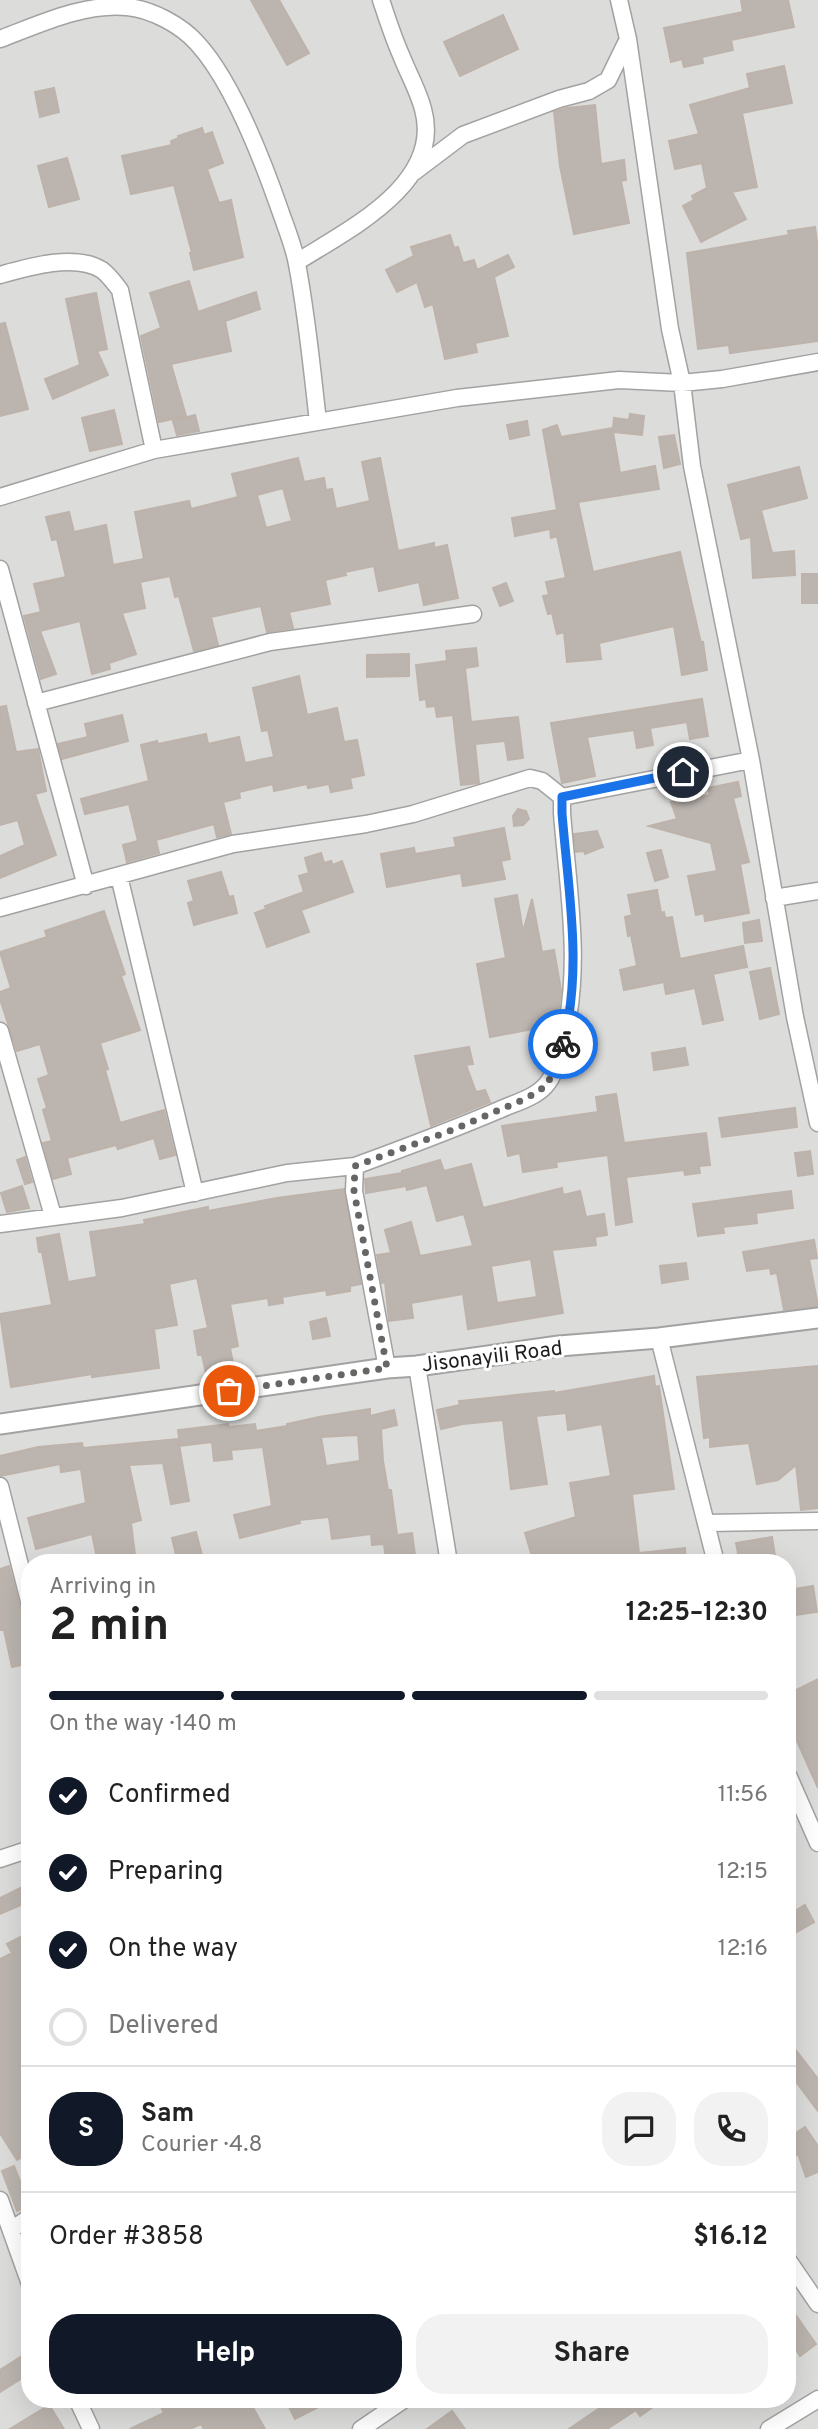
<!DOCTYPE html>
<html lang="en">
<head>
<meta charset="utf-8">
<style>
	:root { --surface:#fff; --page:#f2f2f2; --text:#222; --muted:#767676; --line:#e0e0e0; --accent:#111827 }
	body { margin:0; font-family:Overpass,sans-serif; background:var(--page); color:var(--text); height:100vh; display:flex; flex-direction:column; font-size:26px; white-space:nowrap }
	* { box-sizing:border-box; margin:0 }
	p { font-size:23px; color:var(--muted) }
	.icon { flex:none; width:38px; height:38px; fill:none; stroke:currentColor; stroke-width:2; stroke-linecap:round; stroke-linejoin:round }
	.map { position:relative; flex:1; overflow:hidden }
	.details { position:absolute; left:21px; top:1554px; width:775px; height:854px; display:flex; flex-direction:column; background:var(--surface); border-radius:28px; box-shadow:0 7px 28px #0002 }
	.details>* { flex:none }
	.pin { position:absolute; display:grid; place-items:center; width:60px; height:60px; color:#fff; margin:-30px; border:4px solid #fff; border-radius:50%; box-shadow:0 2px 7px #0007 }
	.courier { position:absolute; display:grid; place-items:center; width:70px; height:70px; margin:-35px; border:5px solid #1a73e8; border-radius:50%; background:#fff; color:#222; box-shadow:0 2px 9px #0007 }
	.overview em { font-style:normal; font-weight:700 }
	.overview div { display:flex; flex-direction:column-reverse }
	.overview { display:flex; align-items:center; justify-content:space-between; height:119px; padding:0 28px }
	h1 { font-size:46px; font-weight:700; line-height:52px }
	.bar { display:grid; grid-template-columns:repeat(4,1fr); gap:10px 7px; align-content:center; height:84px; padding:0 28px }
	.bar i { height:9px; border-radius:5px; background:var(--line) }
	.bar .current { background:var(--accent) }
	.bar p { grid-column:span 4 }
	.line { display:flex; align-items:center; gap:18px; padding:0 28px; border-top:2px solid var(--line) }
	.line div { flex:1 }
	.round { display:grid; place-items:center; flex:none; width:74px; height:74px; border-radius:28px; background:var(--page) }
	ol { padding:0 28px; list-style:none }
	li { display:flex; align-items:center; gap:21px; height:77px }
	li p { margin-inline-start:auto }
	li .icon { padding:7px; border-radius:50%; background:var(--accent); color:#fff; stroke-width:4 }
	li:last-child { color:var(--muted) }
	li i { width:38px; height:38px; border:4px solid var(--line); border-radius:50% }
	.cta { display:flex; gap:14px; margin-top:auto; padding:14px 28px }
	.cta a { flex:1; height:80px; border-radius:28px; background:var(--accent); color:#fff; font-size:28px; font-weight:700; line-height:80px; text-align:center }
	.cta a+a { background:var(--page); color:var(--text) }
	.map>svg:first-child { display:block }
	.residential { fill:#dcdcdb; fill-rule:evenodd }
	.building { fill:#bbb4af; stroke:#beb3aa; stroke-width:2; fill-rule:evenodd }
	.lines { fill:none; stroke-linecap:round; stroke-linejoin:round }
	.minor-casing { stroke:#a2a2a2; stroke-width:19 }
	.tertiary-casing { stroke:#a2a2a2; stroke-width:23 }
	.minor { stroke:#fff; stroke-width:16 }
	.tertiary { stroke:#fff; stroke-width:19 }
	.done { stroke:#676664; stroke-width:7; stroke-dasharray:0 12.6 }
	.route { stroke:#1a73e8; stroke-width:9 }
	.labels { text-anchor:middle; stroke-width:6; stroke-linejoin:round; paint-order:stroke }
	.street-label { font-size:21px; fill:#1e1e1e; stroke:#fff }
</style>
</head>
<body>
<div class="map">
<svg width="818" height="2429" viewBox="0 0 818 2429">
	<rect width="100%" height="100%" fill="#eeece6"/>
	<!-- residential -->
	<path class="residential" d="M0 0H818V2429H0ZM30 1563H788V2399H30Z"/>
	<!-- building -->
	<path class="building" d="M251 0H279L309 53 287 65Z
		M741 0H788L794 27 731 40 733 50 702 57 703 63 684 67 682 59 671 62 664 28 743 12Z
		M503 15 518 49 460 76 444 42Z
		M784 66 792 103 742 113 757 187 732 192 746 219 701 242 683 206 694 200 692 196 707 188 702 163 675 169 669 141 699 134 690 105 750 88 747 74Z
		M54 88 59 112 40 117 35 92Z
		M595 105 601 164 624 160 626 180 621 181 629 223 574 234 560 166 554 112 567 108Z
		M202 128 204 135 212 132 223 163 207 169 219 203 231 200 243 257 194 270 190 253H192L174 185 131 194 122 156 172 145 171 141 179 138 178 136Z
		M67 158 79 199 49 207 38 166Z
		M815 227 818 250V341L730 353 729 345 698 349 687 253 789 235 788 231Z
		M450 235 454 248 458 247 463 263 474 260 477 270 508 255 514 267 494 277 508 336 475 343 477 352 445 359 433 304 425 307 417 282 397 292 386 270 414 256 411 247Z
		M189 281 198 312 256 292 260 309 225 321 231 351 171 364 186 416 159 422 141 336 161 328 150 293Z
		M96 293 107 349 97 351 108 375 53 399 45 379 80 365 66 299Z
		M5 323 28 409 0 416V324Z
		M114 410 122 444 90 451 82 418Z
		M630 414 644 416 642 435 613 432 620 473 655 466 659 489 578 502 593 572 680 552 701 643 703 642 707 670 682 675 674 626 599 643 601 659 567 662 564 632 557 634 552 613 548 614 543 596 549 595 546 582 566 578 557 536 551 538 550 529 515 536 512 518 557 510 543 430 557 425 561 437 613 428 614 418 629 420Z
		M195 415 199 431 177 435 173 421Z
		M527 421 529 435 510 439 507 425Z
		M674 435 680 464 664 468 659 437Z
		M298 458 304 482 324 478 326 490 332 489 336 509 370 501 362 462 380 458 398 551 434 543V548L447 545 458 598 424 605 419 582 379 591 374 566 345 572 346 575 325 580 330 604 289 612 293 628 267 632 261 606 211 617 218 645 194 651 179 596 175 597 170 576 140 582 145 608 122 613 136 654 109 663 110 669 92 674 80 621 40 631 56 674 41 679 24 616 41 612 34 584 66 577 57 539 52 540 46 517 69 512 74 532 106 525 113 565 144 559 135 512 189 501 191 509 238 497 232 474ZM283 488 292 521 266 528 257 495Z
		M799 467 807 498 761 510 772 553 794 551 795 575 753 578 751 537 741 539 728 485Z
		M802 574H818V603H802Z
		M506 583 513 601 500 606 493 588Z
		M476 648 478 666 465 668 471 722 518 717 523 758 508 760 505 741 475 744 479 783 461 785 453 715 437 717 435 706 427 707 426 699 420 700 416 665 447 661 446 651Z
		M409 654V676L367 677V655Z
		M299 676 307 715 337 708 344 742 357 740 364 775 350 778 352 788 331 792 329 784 308 788 307 784 274 791 273 784 239 792 240 798 223 802 231 834 217 837 214 824 156 840 159 853 127 862 123 845 138 841 129 804 85 814 81 799 149 781 141 745 157 741 158 744 206 734 208 744 239 737 245 763 274 757 268 730 262 731 253 688Z
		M702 699 708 736 690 739 687 722 650 728 653 745 637 748 634 730 587 737 595 776 562 783 551 723Z
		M6 706 16 752 38 749 46 791 35 794 56 855 0 878V856L25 845 18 820 0 825V707Z
		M122 715 128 741 62 759 58 744 88 737 85 724Z
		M738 782 741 796 733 798 749 862 740 864 749 913 705 921 704 913 696 915 688 876 717 871 711 843 649 826 677 819 671 802 710 795 708 788Z
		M518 809 526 811 529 819 523 825 514 826 513 816Z
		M504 828 510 859 501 861 505 879 463 886 461 873 387 887 381 854 414 848 415 854 456 847 454 838Z
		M597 831 603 847 585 854 584 851 576 852 574 834Z
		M661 850 668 877 655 881 647 853Z
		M321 853 324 863 331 861 333 865 342 861 353 892 301 910 309 932 267 947 255 913 266 909 265 906 304 892 299 876 309 873 305 858Z
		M221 872 229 897 233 896 237 913 194 925 188 903 194 901 188 881Z
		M657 890 661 913 664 912 665 918 672 917 680 959 743 946 747 967 713 974 723 1020 703 1024 695 988 666 994 664 982 624 990 620 970 637 966 631 935 628 936 625 917 632 915 628 895Z
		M517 895 523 932 532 899 542 952 554 950 561 990 558 1015 555 1028 534 1032 533 1029 490 1037 477 964 506 958 495 899Z
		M104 911 125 974 121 976 140 1030 100 1043 108 1069 105 1070 120 1123 164 1110 175 1155 160 1159 154 1138 118 1149 116 1145 67 1158 71 1174 53 1179 43 1143 52 1141 43 1110 47 1108 38 1079 49 1075 40 1044 17 1051 0 999V992L11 988 0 952 47 937 45 931Z
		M759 920 762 941 745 943 743 923Z
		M770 968 779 1014 760 1019 750 972Z
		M469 1047 473 1064 466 1065 476 1092 485 1090 490 1102 431 1126 415 1056Z
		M685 1048 688 1065 654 1070 652 1053Z
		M616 1094 624 1143 706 1133 710 1165 699 1166 700 1173 685 1175 684 1170 626 1177 632 1222 616 1225 608 1155 556 1162 557 1167 523 1172 520 1153 508 1156 502 1126 598 1112 596 1097Z
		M795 1108 797 1127 722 1137 719 1118Z
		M810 1151 813 1174 798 1176 795 1153Z
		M25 1157 32 1182 25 1184 17 1160Z
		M440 1160 444 1171 471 1164 483 1208 562 1188 563 1195 580 1191 586 1217 604 1214 607 1235 595 1237 596 1245 552 1250 563 1313 468 1329 463 1294 411 1303 413 1318 389 1321 385 1282 382 1283 377 1255 391 1253 385 1230 411 1222 420 1256 473 1246 464 1214 437 1221 427 1185 407 1190 406 1186 366 1193 365 1179 402 1173V1171ZM531 1259 537 1297 497 1303 491 1266Z
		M22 1186 29 1208 7 1212 1 1193Z
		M344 1189 361 1284 350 1286V1291L327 1295 326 1290 282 1297 283 1303 269 1305 268 1298 230 1304 238 1346 230 1348 235 1373 207 1378 202 1355H198L194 1331 208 1328 197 1278 169 1284 177 1325 154 1329 159 1368 92 1377V1374L11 1387 0 1314 52 1305 42 1252H39L37 1238 59 1234 68 1282 97 1277 90 1232 145 1224 144 1220 208 1207V1211L277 1198Z
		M791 1191 793 1208 756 1213 757 1223 723 1227 724 1233 698 1236 693 1204Z
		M814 1240 817 1258 809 1259 818 1306 784 1310 777 1273 771 1274 770 1268 747 1271 743 1252Z
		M686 1263 688 1279 662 1283 660 1266Z
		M326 1318 330 1336 313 1339 310 1322Z
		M818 1366V1508L801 1510 796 1465 778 1480 757 1484 749 1443 710 1447V1437L704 1438 697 1377Z
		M654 1376 655 1387 659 1386 674 1489 632 1494 639 1553 685 1548 686 1563H625L623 1554 582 1559 584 1563H534L525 1533 576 1517 570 1483 611 1476 602 1424 568 1430 566 1413 536 1416 547 1484 511 1489 503 1420 463 1424 441 1429 437 1410 460 1405 459 1401 554 1391V1393Z
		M370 1409V1416L394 1410 397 1425 381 1429 383 1461 388 1490H391L397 1535 412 1533 415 1555 386 1560 384 1544 372 1545 371 1534 332 1539 329 1517 299 1520 300 1523 240 1538 234 1515 272 1506 263 1447 231 1450 232 1459 214 1461 212 1442 180 1446 178 1430 228 1424 229 1427 255 1424 256 1431 287 1426V1424L319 1417ZM358 1435 360 1461 326 1466 321 1437Z
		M178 1439 189 1501 171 1504 163 1463 129 1465 141 1520 131 1523 136 1563H98L92 1534 36 1549 28 1518 86 1503 81 1469 61 1472 60 1464 0 1476V1456L38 1447 82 1443 83 1448Z
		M196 1532 204 1563H178L172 1538Z
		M772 1537 775 1556 761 1559V1563H740L736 1543Z
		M9 1566 30 1645V1663L12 1667 4 1630H0V1569Z
		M813 1586 817 1612 788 1616V1590Z
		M818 1679V1788L793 1732 788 1735V1694Z
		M30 1883V1901L0 1914V1898Z
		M805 1905 814 1922 788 1937V1915Z
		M30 1932V2152L17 2160 0 2133V1959L12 1953 7 1944Z
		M788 2040 818 2079V2111L788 2071Z
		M805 2127 818 2146V2172L806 2177 798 2154 788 2162V2138Z
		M14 2166 30 2206 17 2211 2 2171Z
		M788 2304 816 2344 800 2356 788 2337Z
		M30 2351V2373L0 2392V2370Z
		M157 2399H248L265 2429H204L201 2424 190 2429H130L164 2413Z
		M285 2399H334L295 2419Z
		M613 2399H664L640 2416 636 2410 607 2429H569Z
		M49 2405 64 2429H10Z
		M452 2411 465 2429H427Z"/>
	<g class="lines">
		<defs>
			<path id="minor" d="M619 0 628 39 670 329 682 383 692 466 751 760 795 1017 818 1123
				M0 39C40 24 84 3 127 7 151 9 181 25 197 43 232 81 264 164 281 213 287 230 294 247 297 264 307 316 312 369 318 422
				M414 172 463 135 559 99 589 91 608 80 628 39
				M297 262C347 230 444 184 423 109 418 90 408 73 401 55 393 37 387 18 381 0
				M0 275C28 267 76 253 102 270 109 275 115 284 120 290L154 450
				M0 497 154 450 457 398 619 380 682 383 722 379 818 362
				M0 569 86 886
				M36 703 270 642 473 614
				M119 876 195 1193
				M774 898 818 891
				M0 908 233 844 366 824 413 814 530 778 542 781 562 797 751 760
				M0 1031 53 1216
				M355 1166C404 1148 452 1130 499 1110 514 1103 535 1098 546 1085 555 1075 558 1059 562 1046 583 969 568 891 562 813V797
				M0 1224 122 1208 287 1173 355 1166 354 1191 387 1368
				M659 1338 716 1563
				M417 1366 449 1563
				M0 1486 30 1605
				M707 1523 818 1521
				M788 1775 818 1843
				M0 1859 30 1849
				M0 2200 30 2284
				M11 2230 30 2217
				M788 2260 818 2304
				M77 2399 91 2429
				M361 2429 405 2399
				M769 2429 818 2399"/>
			<path id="tertiary" d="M0 1424 387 1368 417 1366 559 1346 659 1338 818 1318"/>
		</defs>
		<!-- minor casing -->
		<use href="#minor" class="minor-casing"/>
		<!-- tertiary casing -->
		<use href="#tertiary" class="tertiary-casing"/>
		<!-- minor -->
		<use href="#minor" class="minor"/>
		<!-- tertiary -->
		<use href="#tertiary" class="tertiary"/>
	</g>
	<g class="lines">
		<!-- done -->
		<path class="done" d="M229 1391 387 1368 354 1191 355 1166 455 1129 527 1098 546 1086 556 1067 563 1044"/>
		<!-- route -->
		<path class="route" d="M563 1044C583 968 568 890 562 813V797L683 772"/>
	</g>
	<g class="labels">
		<!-- street labels -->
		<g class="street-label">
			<text transform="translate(492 1356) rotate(-7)" y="7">Jisonayili Road</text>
		</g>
	</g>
</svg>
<div class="pin" style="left:229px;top:1391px;background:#ea580c"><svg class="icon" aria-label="bag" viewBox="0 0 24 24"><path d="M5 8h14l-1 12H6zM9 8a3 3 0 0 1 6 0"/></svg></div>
<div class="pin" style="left:683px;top:772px;background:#1f2937"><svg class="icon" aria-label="home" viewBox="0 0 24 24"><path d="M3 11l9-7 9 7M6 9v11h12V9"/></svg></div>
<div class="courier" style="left:563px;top:1044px"><svg class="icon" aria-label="bike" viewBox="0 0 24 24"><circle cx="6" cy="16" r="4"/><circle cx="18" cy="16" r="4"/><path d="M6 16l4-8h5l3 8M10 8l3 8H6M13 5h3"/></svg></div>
<section class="details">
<div class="overview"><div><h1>2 min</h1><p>Arriving in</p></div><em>12:25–12:30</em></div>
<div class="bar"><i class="current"></i><i class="current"></i><i class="current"></i><i></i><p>On the way · 140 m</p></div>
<ol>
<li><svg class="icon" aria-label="check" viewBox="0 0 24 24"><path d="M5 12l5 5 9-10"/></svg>Confirmed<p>11:56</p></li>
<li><svg class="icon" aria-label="check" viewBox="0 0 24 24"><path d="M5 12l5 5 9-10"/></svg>Preparing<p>12:15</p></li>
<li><svg class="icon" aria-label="check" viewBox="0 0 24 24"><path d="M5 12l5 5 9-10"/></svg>On the way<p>12:16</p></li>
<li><i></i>Delivered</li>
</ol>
<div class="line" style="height:126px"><b class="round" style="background:var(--accent);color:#fff">S</b><div><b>Sam</b><p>Courier · 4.8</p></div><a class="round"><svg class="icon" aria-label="chat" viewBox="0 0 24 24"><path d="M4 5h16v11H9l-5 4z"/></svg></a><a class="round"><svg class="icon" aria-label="phone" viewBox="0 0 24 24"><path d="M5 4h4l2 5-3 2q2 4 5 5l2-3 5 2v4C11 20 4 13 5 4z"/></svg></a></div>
<div class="line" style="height:91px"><div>Order #3858</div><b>$16.12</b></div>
<div class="cta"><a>Help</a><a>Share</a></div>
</section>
</div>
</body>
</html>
